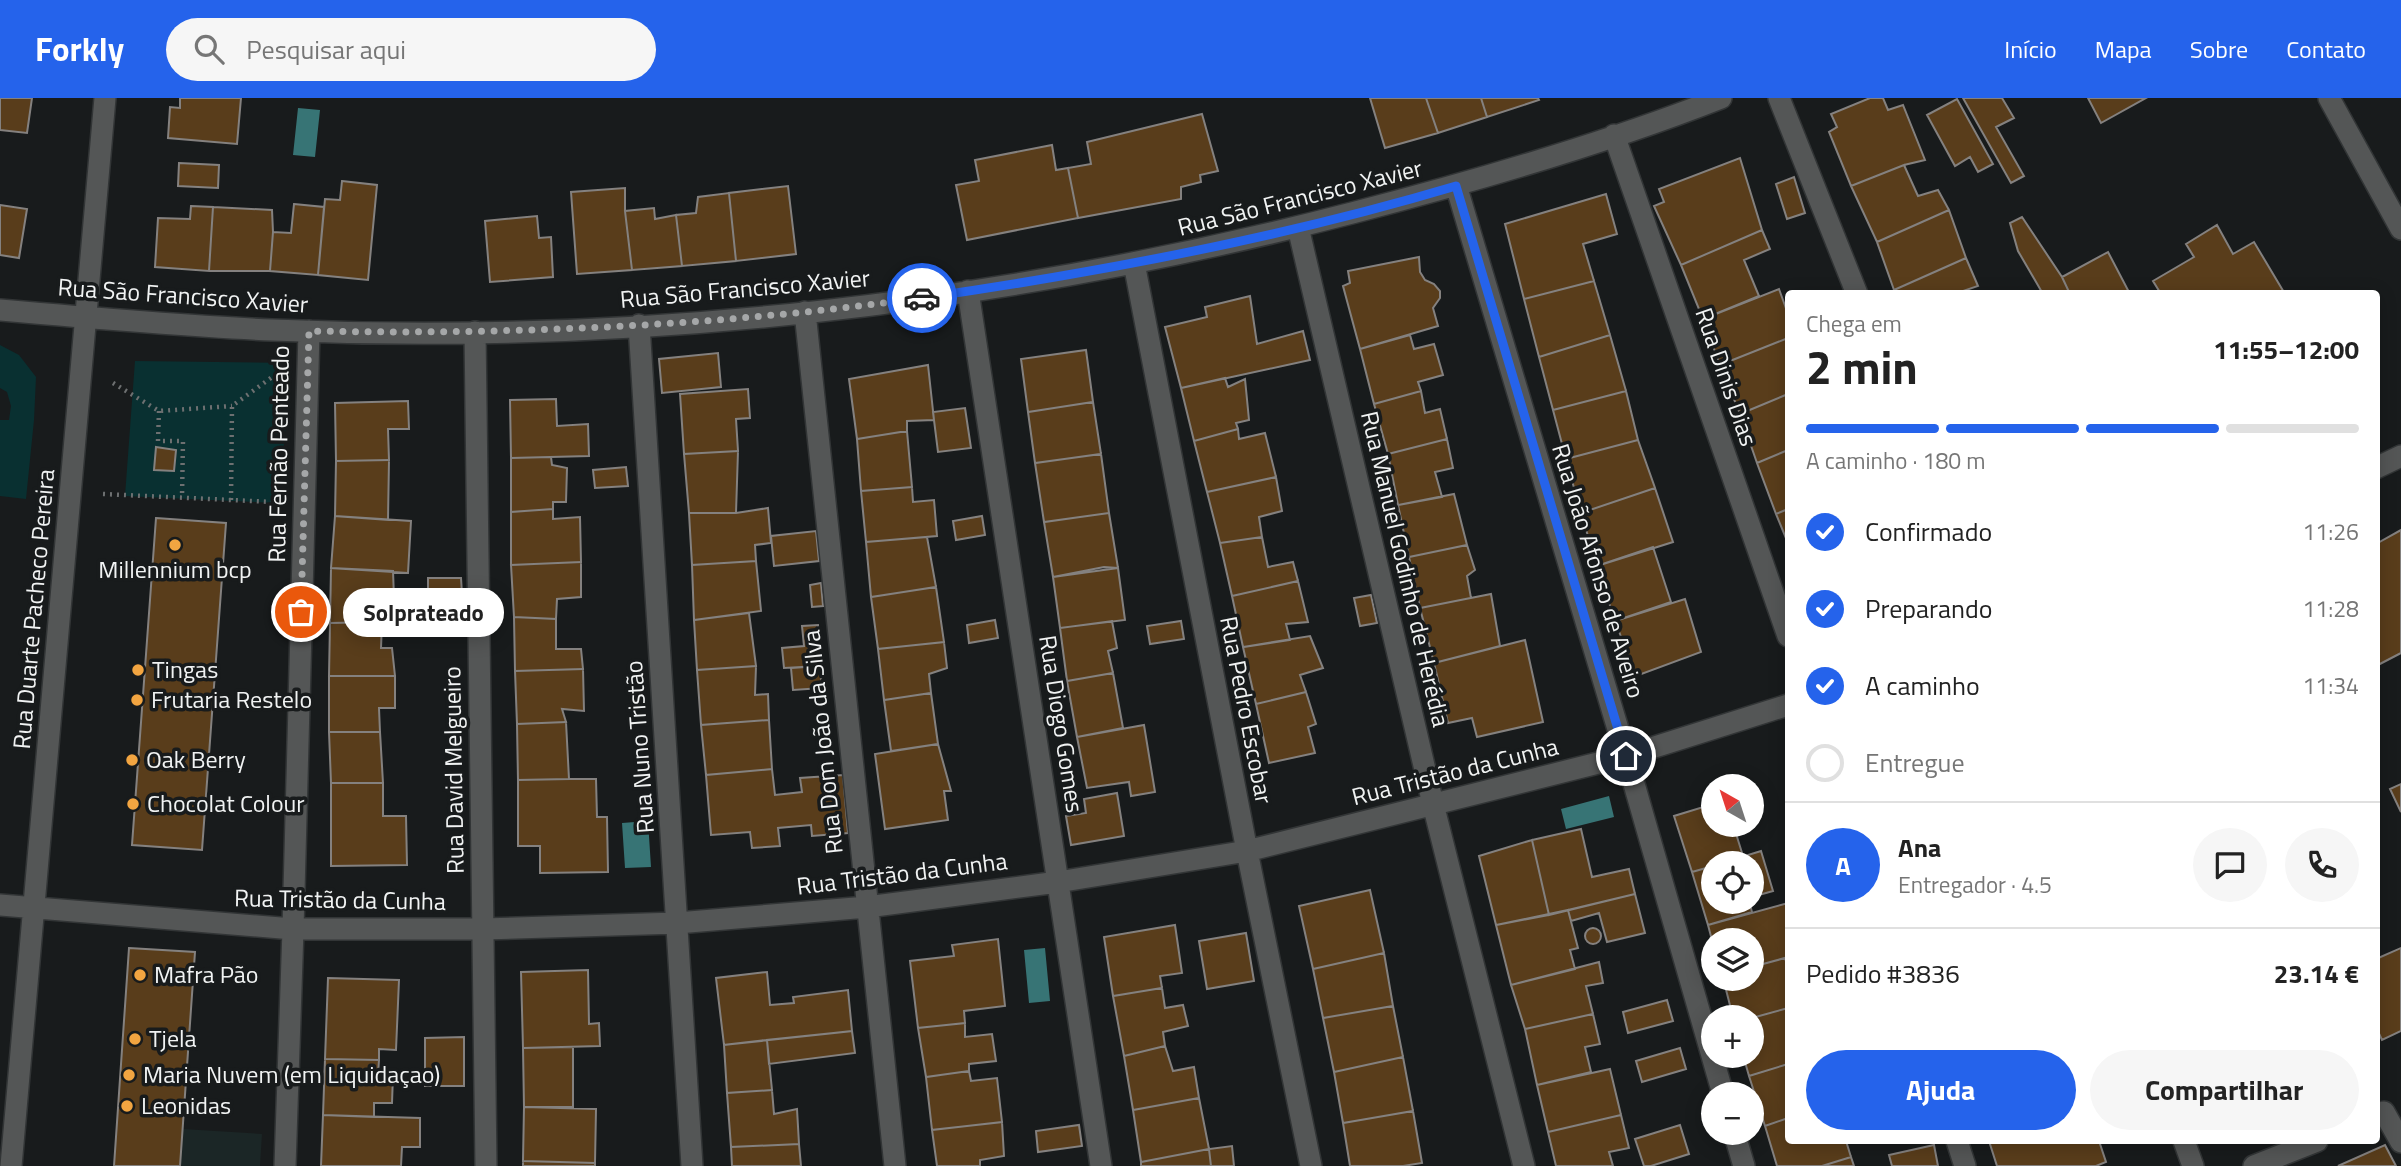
<!DOCTYPE html>
<html lang="pt">
<head>
<meta charset="utf-8">
<style>
	:root { --surface:#fff; --page:#f6f6f6; --text:#222; --muted:#767676; --line:#e0e0e0; --accent:#2563eb }
	body { margin:0; font-family:"Titillium Web",sans-serif; background:var(--page); color:var(--text); height:100vh; display:flex; flex-direction:column; font-size:26px; white-space:nowrap }
	* { box-sizing:border-box; margin:0 }
	p { font-size:23px; color:var(--muted) }
	.icon { flex:none; width:38px; height:38px; fill:none; stroke:currentColor; stroke-width:2; stroke-linecap:round; stroke-linejoin:round }
	.map { position:relative; flex:1; overflow:hidden }
	.drawer { position:absolute; left:1785px; top:192px; width:595px; height:854px; display:flex; flex-direction:column; background:var(--surface); border-radius:7px; box-shadow:0 4px 18px #0003 }
	.drawer>* { flex:none }
	.needle { width:46px; rotate:321deg }
	.tools { position:absolute; left:1701px; top:676px; display:grid; gap:14px }
	.tools a { display:grid; place-items:center; width:63px; height:63px; border-radius:50%; background:var(--surface); box-shadow:0 4px 18px #0003; font-size:35px }
	.pin { position:absolute; display:grid; place-items:center; width:60px; height:60px; color:#fff; margin:-30px; border:4px solid #fff; border-radius:50%; box-shadow:0 2px 7px #0007 }
	.courier { position:absolute; display:grid; place-items:center; width:70px; height:70px; margin:-35px; border:5px solid #2563eb; border-radius:50%; background:#fff; color:#222; box-shadow:0 2px 9px #0007 }
	.bubble { position:absolute; height:49px; border-radius:24px; background:var(--surface); box-shadow:0 4px 18px #0003; font-size:23px; font-weight:700; line-height:49px; text-align:center }
	.overview em { font-style:normal; font-weight:700 }
	.overview div { display:flex; flex-direction:column-reverse }
	.overview { display:flex; align-items:center; justify-content:space-between; height:119px; padding:0 21px }
	h1 { font-size:46px; font-weight:700; line-height:52px }
	.bar { display:grid; grid-template-columns:repeat(4,1fr); gap:10px 7px; align-content:center; height:84px; padding:0 21px }
	.bar i { height:9px; border-radius:5px; background:var(--line) }
	.bar .on { background:var(--accent) }
	.bar p { grid-column:span 4 }
	.line { display:flex; align-items:center; gap:18px; padding:0 21px; border-top:2px solid var(--line) }
	.line div { flex:1 }
	.round { display:grid; place-items:center; flex:none; width:74px; height:74px; border-radius:37px; background:var(--page) }
	ol { padding:0 21px; list-style:none }
	li { display:flex; align-items:center; gap:21px; height:77px }
	li p { margin-inline-start:auto }
	li .icon { padding:7px; border-radius:50%; background:var(--accent); color:#fff; stroke-width:4 }
	li:last-child { color:var(--muted) }
	li i { width:38px; height:38px; border:4px solid var(--line); border-radius:50% }
	.button { display:flex; gap:14px; margin-top:auto; padding:14px 21px }
	.button a { flex:1; height:80px; border-radius:42px; background:var(--accent); color:#fff; font-size:28px; font-weight:700; line-height:80px; text-align:center }
	.button a+a { background:var(--page); color:var(--text) }
	header { display:flex; align-items:center; gap:42px; box-sizing:border-box; height:98px; padding:0 35px; background:var(--accent); color:#fff }
	header strong { font-size:33px }
	nav { display:flex; gap:38px; margin-inline-start:auto; font-size:24px }
	.search { width:490px; height:63px; background:var(--page); display:flex; align-items:center; gap:18px; box-sizing:border-box; padding:0 24px; border-radius:38px; color:var(--muted); font-size:26px }
	.map>svg:first-child { display:block }
	.built { fill:#1b2626 }
	.green { fill:#093031 }
	.water { fill:#377475 }
	.building { fill:#593d1b; stroke:#84817f; stroke-width:2 }
	.lines { fill:none; stroke-linecap:round; stroke-linejoin:round }
	.minor-casing { stroke:#323536; stroke-width:24 }
	.path { stroke:#6d7071; stroke-width:4.5; stroke-dasharray:2 5; stroke-linecap:butt }
	.minor { stroke:#545656; stroke-width:21 }
	.done { stroke:#a5a7a8; stroke-width:7; stroke-dasharray:0 12.6 }
	.route { stroke:#2563eb; stroke-width:9 }
	.poi-dot { fill:#f2a541; stroke:#181b1c; stroke-width:2.5 }
	.labels { text-anchor:middle; stroke-width:7; stroke-linejoin:round; paint-order:stroke }
	.street-label { font-size:24px; fill:#f1f3f3; stroke:#181b1c }
	.poi-label { font-size:24px; fill:#f1f3f3; stroke:#181b1c; text-anchor:start }
</style>
</head>
<body>
<header>
<strong>Forkly</strong>
<div class="search"><svg class="icon" aria-label="search" viewBox="0 0 24 24"><circle cx="10" cy="10" r="6"/><path d="M15 15l6 6"/></svg>Pesquisar aqui</div>
<nav><a>Início</a><a>Mapa</a><a>Sobre</a><a>Contato</a></nav>
</header>
<div class="map">
<svg width="2401" height="1068" viewBox="0 0 2401 1068">
	<rect width="100%" height="100%" fill="#181b1c"/>
	<!-- built -->
	<path class="built" d="M129 850 195 854 183 1031 262 1036 260 1068H114Z"/>
	<!-- green -->
	<path class="green" d="M0 247 19 257 36 279 34 322 26 401 0 398V322H9L11 308 7 294 0 290Z
		M135 263 292 265 278 405 125 398Z"/>
	<!-- water -->
	<path class="water" d="M298 10 320 12 315 59 293 57Z
		M1609 698 1614 719 1566 731 1561 711Z
		M648 723 651 769 625 770 622 725Z
		M1045 850 1050 903 1029 905 1024 852Z"/>
	<!-- building -->
	<path class="building" d="M0 0H32L27 35 0 32Z
		M180 0H241L237 46 168 40 170 9 180 10Z
		M1370 0H1426L1438 35 1385 50Z
		M1426 0H1481L1487 19 1438 35Z
		M1481 0H1538L1539 2 1487 19Z
		M1870 0H1883L1888 12 1903 7 1925 62 1904 67 1851 88 1829 34 1837 29 1831 16Z
		M1963 0H2002L2014 20 1996 29 2024 78 2011 85Z
		M2088 0H2146L2101 25Z
		M1957 1 1993 66 1978 74 1970 59 1955 68 1927 17Z
		M1202 16 1218 73 1200 77 1201 84 1181 89V101L1078 120 1068 70 1091 66 1087 44Z
		M1052 47 1056 72 1068 70 1078 120 967 142 956 87 979 83 975 62Z
		M1740 60 1762 132 1681 167 1654 108 1664 104 1659 91Z
		M179 65 219 67 218 90 178 88Z
		M1904 67 1918 98 1938 92 1949 112 1877 144 1851 88Z
		M1794 79 1805 115 1787 121 1776 86Z
		M342 83 377 87 368 182 318 177 325 101 340 102Z
		M788 88 796 156 736 163 729 95Z
		M625 90V113L632 172 577 176 571 94Z
		M729 95 736 163 682 168 676 117 696 115 698 99Z
		M1606 96 1617 136 1583 146 1594 183 1524 201 1505 126Z
		M294 106 324 109 318 177 270 173 273 134 291 135Z
		M0 107 27 111 19 160 0 157Z
		M191 108 213 109 209 173 155 169 158 120 190 121Z
		M213 109 272 112 273 134 270 173H209Z
		M654 110 655 121 676 117 682 168 632 172 625 113Z
		M1949 112 1966 160 1894 192 1877 144Z
		M537 118 539 140 551 139 553 179 490 184 485 123Z
		M2022 119 2062 179 2070 196H2043L2018 153 2010 125Z
		M2217 127 2233 156 2254 144 2285 196H2161L2153 183 2194 159 2186 146Z
		M1762 132 1770 151 1744 162 1759 198 1703 221 1681 167Z
		M2108 154 2130 196H2070L2062 179Z
		M1419 159 1420 174 1425 182 1434 186 1440 193V200L1433 210 1438 228 1360 251 1343 188 1350 185 1348 173Z
		M1966 160 1978 188 1960 194 1961 196H1895L1894 192Z
		M1594 183 1610 237 1539 259 1524 201Z
		M1779 191 1788 216V240L1720 267 1703 221Z
		M1250 198 1257 246 1303 233 1310 262 1181 290 1165 229 1207 219 1205 209Z
		M1410 237 1414 251 1434 246 1443 277 1418 284 1421 293 1374 306 1360 251Z
		M1610 237 1626 293 1553 312 1539 259Z
		M1788 240V268L1786 269 1788 296 1740 316 1720 267Z
		M1086 252 1093 304 1028 314 1021 261Z
		M718 255 721 289 662 295 659 261Z
		M928 267 934 322 907 323V333L857 341 849 281Z
		M1225 280 1228 289 1245 281 1249 322 1236 325 1238 331 1194 343 1181 290Z
		M748 291 750 320 736 321 738 353 684 356 680 296Z
		M1421 293 1425 315 1440 311 1447 341 1388 356 1374 306Z
		M1626 293 1638 342 1566 361 1553 312Z
		M1788 296V352L1757 365 1740 316Z
		M556 301 557 328 588 326 589 358 511 360 510 302Z
		M408 303 409 331H388L389 362 336 363 335 305Z
		M1093 304 1101 356 1035 365 1028 314Z
		M965 310 971 350 938 354 933 314Z
		M1238 331 1239 341 1265 335 1276 379 1207 394 1194 343Z
		M907 333 912 389 861 393 857 341Z
		M1447 341 1453 370 1435 374 1442 399 1398 407 1388 356Z
		M1638 342 1655 390 1581 415 1566 361Z
		M156 349 176 352 174 373 154 372Z
		M1788 352V411L1776 416 1757 365Z
		M738 353 736 415H689L684 356Z
		M1101 356 1109 415 1044 424 1035 365Z
		M551 359 552 367 567 370 566 404H553V411L511 414V360Z
		M389 362 388 422 335 418 336 363Z
		M626 369 628 388 595 390 593 372Z
		M1276 379 1282 413 1259 419 1262 439 1220 445 1207 394Z
		M912 389 913 404 934 402 937 438 866 444 861 393Z
		M1655 390 1673 444 1597 468 1581 415Z
		M1454 396 1467 447 1409 459 1398 407Z
		M768 410 771 445 755 447 756 463 692 467 689 415H736Z
		M553 411V421L580 419 581 464 511 467V414Z
		M1788 411V445L1776 416Z
		M1109 415 1118 470 1104 469 1053 479 1044 424Z
		M335 418 411 423 408 475 331 470Z
		M982 418 985 437 956 442 953 423Z
		M156 420 226 425 202 752 132 747Z
		M2401 432V555L2376 568V446Z
		M816 433 819 463 774 468 771 438Z
		M927 439 936 489 871 499 866 444Z
		M1262 439 1268 469 1293 464 1298 483 1232 498 1220 445Z
		M1467 447 1475 472 1467 478 1471 500 1420 510 1409 459Z
		M1653 449 1671 504 1615 523 1597 468Z
		M756 463 761 513 694 522 692 467Z
		M581 464V499L557 501 556 521 514 519 511 467Z
		M331 470 393 473 395 527 382 524 330 525Z
		M1118 470 1125 522 1060 530 1053 479Z
		M428 480H461L462 496H428Z
		M1298 483 1308 524 1286 526 1290 542 1243 549 1232 498Z
		M821 485 823 508 812 509 810 487Z
		M936 489 944 544 878 551 871 499Z
		M1491 496 1500 548 1434 565 1420 510Z
		M1371 497 1377 525 1360 528 1354 500Z
		M1685 501 1701 554 1636 578 1615 523Z
		M749 515 756 568 697 572 694 522Z
		M514 519 556 521V551H581L583 571 515 573Z
		M995 522 998 540 969 545 967 527Z
		M1112 523 1117 550 1108 553 1113 575 1067 583 1060 530Z
		M1181 523 1184 541 1150 546 1147 528Z
		M382 524 381 550H392L395 578H329L330 525Z
		M818 527 820 568 784 570 782 550 804 548 802 528Z
		M1310 538 1323 570 1300 577 1306 594 1256 606 1243 549Z
		M1525 542 1543 624 1477 639 1472 620 1448 625 1434 565Z
		M944 544 947 570 929 576 931 595 884 602 878 551Z
		M756 568 755 597 768 596 769 622 701 627 697 572Z
		M820 568 822 590 793 592 791 570Z
		M583 571 584 613 562 611 566 624 517 626 515 573Z
		M1113 575 1123 630 1077 639 1067 583Z
		M329 578H395V610H379L380 634H329Z
		M1306 594 1316 626 1308 629 1315 655 1269 665 1256 606Z
		M931 595 938 646 891 653 884 602Z
		M769 622 772 671 706 677 701 627Z
		M566 624 569 681 518 682 517 626Z
		M1144 627 1155 694 1131 698 1129 684 1087 690 1077 639Z
		M329 634H380L383 685H331Z
		M938 646 951 693H944L948 722 885 731 875 656Z
		M772 671 775 697 802 694 800 680 843 677 848 735 812 738 811 727 778 730 780 748 752 750 750 734 711 737 706 677Z
		M569 681H596L597 719H607L608 774 540 775V748H518V682Z
		M331 685H383V718H406L407 767 331 768Z
		M2401 686V714L2390 691Z
		M1117 695 1124 738 1071 747 1066 718 1086 715 1084 701Z
		M1713 706V726H1733L1743 758 1722 765H1713V768L1692 774 1674 718Z
		M1581 731 1592 779 1629 771 1635 796 1549 817 1532 742Z
		M1532 742 1549 817 1496 827 1479 758Z
		M1761 753 1773 793 1752 799V765H1722Z
		M1713 768V803H1749L1752 814 1708 827 1692 774Z
		M1370 792 1384 855 1313 871 1299 808Z
		M1635 796 1645 835 1607 844 1599 815 1571 823 1568 812Z
		M1788 805V859L1752 869V842H1713V846L1708 827Z
		M1568 812 1578 850 1570 852 1575 871 1511 887 1496 827Z
		M1175 827 1182 875 1160 878 1162 890 1113 898 1104 839Z
		M1585 838a8 8 0 1 1 16 0a8 8 0 1 1-16 0Z
		M1246 835 1254 883 1207 891 1199 843Z
		M998 841 1005 908 964 913 965 925 918 930 910 863 954 858 952 847Z
		M129 850 195 854 180 1068H114Z
		M2401 850V933L2382 942 2376 929V861Z
		M1384 855 1393 908 1323 920 1313 871Z
		M1785 860 1788 870V910L1752 920 1733 919 1723 880H1752V869Z
		M1599 864 1603 885 1586 888 1593 916 1525 931 1511 887Z
		M588 872 589 926 599 925 600 948 523 950 521 874Z
		M767 874 770 907 794 905 793 899 848 892 852 933 724 947 716 880Z
		M328 880 399 882 396 952 379 951V962L325 961Z
		M1162 890 1165 910 1183 907 1188 928 1163 934 1165 948 1124 958 1113 898Z
		M1667 902 1673 923 1628 935 1623 914Z
		M1393 908 1403 959 1334 974 1323 920Z
		M1788 910V966L1749 978 1743 957H1752V920Z
		M1593 916 1600 946 1585 949 1591 974 1537 987 1525 931Z
		M965 925V939L992 936 996 963 969 966V973L926 979 918 930Z
		M852 933 855 955 769 966 767 942Z
		M464 939V988H425V940Z
		M767 942 772 992 727 995 724 947Z
		M1165 948 1173 973 1194 969 1199 1000 1133 1012 1124 958Z
		M573 949V1009H524L523 950Z
		M1680 950 1686 971 1642 984 1636 963Z
		M1403 959 1413 1013 1343 1025 1334 974Z
		M325 961 379 962 378 976 393 977 392 1005H374V1019L323 1017Z
		M1788 966V1020L1765 1028 1749 978Z
		M1610 971 1621 1017 1548 1034 1537 987Z
		M969 973 971 983 997 980 1002 1024 932 1032 926 979Z
		M772 992 774 1016 797 1011 799 1046 731 1049 727 995Z
		M1199 1000 1209 1051 1141 1064 1133 1012Z
		M524 1009 596 1011 595 1065 523 1063Z
		M1413 1013 1422 1065 1403 1068H1350L1343 1025Z
		M323 1017 420 1020V1049H402L401 1068H321Z
		M1621 1017 1629 1050 1609 1054 1613 1068H1556L1548 1034Z
		M1788 1020V1043H1846L1851 1059 1822 1068H1777L1765 1028Z
		M1002 1024 1004 1058 980 1062V1068H937L932 1032Z
		M1079 1027 1082 1048 1038 1054 1036 1033Z
		M1680 1027 1689 1056 1651 1068H1644L1635 1041Z
		M1989 1043H2099L2106 1064 2096 1068H1997Z
		M799 1046 801 1068H732L731 1049Z
		M1934 1047 1938 1068H1892L1889 1057Z
		M2385 1047 2396 1068H2338Z
		M1232 1048 1234 1068H1211L1209 1051Z
		M1209 1051 1211 1068H1141V1064Z
		M1851 1059 1854 1068H1822Z
		M523 1063 595 1065V1068H523Z"/>
	<g class="lines">
		<defs>
			<path id="minor" d="M1779 0 1857 196
				M2329 0 2401 131
				M1614 37 1788 538
				M1456 87 1626 658 1723 996
				M1298 129 1433 706 1524 1068
				M1134 165 1247 753 1311 1068
				M968 193 1101 1068
				M0 212C90 220 181 228 272 232 634 248 1001 206 1352 115 1476 83 1601 47 1721 0
				M805 214 895 1068
				M639 227 692 1068
				M475 234 486 1068
				M2376 370 2401 358
				M0 807 293 831H482L677 825 867 809 1058 784 1247 753 1626 658 1788 607
				M2384 1014 2401 1044
				M1734 1034 1744 1068
				M1957 1043 1965 1068
				M2184 1043 2193 1068
				M11 1068 105 0
				M285 1068 293 831 309 233
				M2254 1068 2317 1043"/>
		</defs>
		<!-- minor casing -->
		<use href="#minor" class="minor-casing"/>
		<!-- path -->
		<path class="path" d="M113 285 159 313 232 308
			M159 313 158 343H183L182 399
			M103 396 273 404
			M231 402 232 308 275 277"/>
		<!-- minor -->
		<use href="#minor" class="minor"/>
	</g>
	<g class="lines">
		<!-- done -->
		<path class="done" d="M301 514 309 233C514 237 718 228 922 200"/>
		<!-- route -->
		<path class="route" d="M922 200C1102 174 1282 140 1456 88L1626 658"/>
	</g>
	<!-- markers -->
	<g class="poi-dot">
		<circle cx="175" cy="447" r="7"/>
		<circle cx="138" cy="572" r="7"/>
		<circle cx="137" cy="602" r="7"/>
		<circle cx="132" cy="662" r="7"/>
		<circle cx="133" cy="706" r="7"/>
		<circle cx="140" cy="877" r="7"/>
		<circle cx="135" cy="941" r="7"/>
		<circle cx="129" cy="977" r="7"/>
		<circle cx="127" cy="1008" r="7"/>
	</g>
	<g class="labels">
		<!-- street labels -->
		<g class="street-label">
			<text transform="translate(1300 100) rotate(-14)" y="8">Rua São Francisco Xavier</text>
			<text transform="translate(745 191) rotate(-5)" y="8">Rua São Francisco Xavier</text>
			<text transform="translate(183 198) rotate(4)" y="8">Rua São Francisco Xavier</text>
			<text transform="translate(1726 279) rotate(71)" y="8">Rua Dinis Dias</text>
			<text transform="translate(279 356) rotate(-89)" y="8">Rua Fernão Penteado</text>
			<text transform="translate(1405 471) rotate(77)" y="8">Rua Manuel Godinho de Herédia</text>
			<text transform="translate(1598 473) rotate(73)" y="8">Rua João Afonso de Aveiro</text>
			<text transform="translate(34 511) rotate(-85)" y="8">Rua Duarte Pacheco Pereira</text>
			<text transform="translate(1246 612) rotate(79)" y="8">Rua Pedro Escobar</text>
			<text transform="translate(1061 626) rotate(81)" y="8">Rua Diogo Gomes</text>
			<text transform="translate(823 644) rotate(-96)" y="8">Rua Dom João da Silva</text>
			<text transform="translate(640 649) rotate(-94)" y="8">Rua Nuno Tristão</text>
			<text transform="translate(454 672) rotate(-91)" y="8">Rua David Melgueiro</text>
			<text transform="translate(1455 674) rotate(-14)" y="8">Rua Tristão da Cunha</text>
			<text transform="translate(902 776) rotate(-7)" y="8">Rua Tristão da Cunha</text>
			<text transform="translate(340 802) rotate(1)" y="8">Rua Tristão da Cunha</text>
		</g>
		<!-- poi labels -->
		<g class="poi-label">
			<text x="175" y="480" text-anchor="middle">Millennium bcp</text>
			<text x="152" y="580">Tingas</text>
			<text x="151" y="610">Frutaria Restelo</text>
			<text x="146" y="670">Oak Berry</text>
			<text x="147" y="714">Chocolat Colour</text>
			<text x="154" y="885">Mafra Pão</text>
			<text x="149" y="949">Tjela</text>
			<text x="143" y="985">Maria Nuvem (em Liquidaçao)</text>
			<text x="141" y="1016">Leonidas</text>
		</g>
	</g>
</svg>
<div class="tools">
<a><svg class="needle" viewBox="-14 -14 28 28"><path d="M0-13l5 13h-10z" fill="#e53935"/><path d="M0 13l5-13h-10z" fill="#767676"/></svg></a>
<a><svg class="icon" aria-label="locate" viewBox="0 0 24 24"><circle cx="12" cy="12" r="6"/><path d="M12 2v4M12 18v4M2 12h4M18 12h4"/></svg></a>
<a><svg class="icon" aria-label="layers" viewBox="0 0 24 24"><path d="M12 4l9 5-9 5-9-5zM3 14l9 5 9-5"/></svg></a>
<a>+</a>
<a>−</a>
</div>
<div class="pin" style="left:301px;top:514px;background:#ea580c"><svg class="icon" aria-label="bag" viewBox="0 0 24 24"><path d="M5 8h14l-1 12H6zM9 8a3 3 0 0 1 6 0"/></svg></div>
<div class="pin" style="left:1626px;top:658px;background:#1f2937"><svg class="icon" aria-label="home" viewBox="0 0 24 24"><path d="M3 11l9-7 9 7M6 9v11h12V9"/></svg></div>
<div class="courier" style="left:922px;top:200px"><svg class="icon" aria-label="car" viewBox="0 0 24 24"><path d="M5 17H2v-5l4-1 3-4h7l3 4 3 1v5h-3M9 17h6M6 11h13"/><circle cx="7" cy="17" r="2"/><circle cx="17" cy="17" r="2"/></svg></div>
<div class="bubble" style="left:343px;top:490px;width:161px">Solprateado</div>
<section class="drawer">
<div class="overview"><div><h1>2 min</h1><p>Chega em</p></div><em>11:55–12:00</em></div>
<div class="bar"><i class="on"></i><i class="on"></i><i class="on"></i><i></i><p>A caminho · 180 m</p></div>
<ol>
<li><svg class="icon" aria-label="check" viewBox="0 0 24 24"><path d="M5 12l5 5 9-10"/></svg>Confirmado<p>11:26</p></li>
<li><svg class="icon" aria-label="check" viewBox="0 0 24 24"><path d="M5 12l5 5 9-10"/></svg>Preparando<p>11:28</p></li>
<li><svg class="icon" aria-label="check" viewBox="0 0 24 24"><path d="M5 12l5 5 9-10"/></svg>A caminho<p>11:34</p></li>
<li><i></i>Entregue</li>
</ol>
<div class="line" style="height:126px"><b class="round" style="background:var(--accent);color:#fff">A</b><div><b>Ana</b><p>Entregador · 4.5</p></div><a class="round"><svg class="icon" aria-label="chat" viewBox="0 0 24 24"><path d="M4 5h16v11H9l-5 4z"/></svg></a><a class="round"><svg class="icon" aria-label="phone" viewBox="0 0 24 24"><path d="M5 4h4l2 5-3 2q2 4 5 5l2-3 5 2v4C11 20 4 13 5 4z"/></svg></a></div>
<div class="line" style="height:91px"><div>Pedido #3836</div><b>23.14 €</b></div>
<div class="button"><a>Ajuda</a><a>Compartilhar</a></div>
</section>
</div>
</body>
</html>
